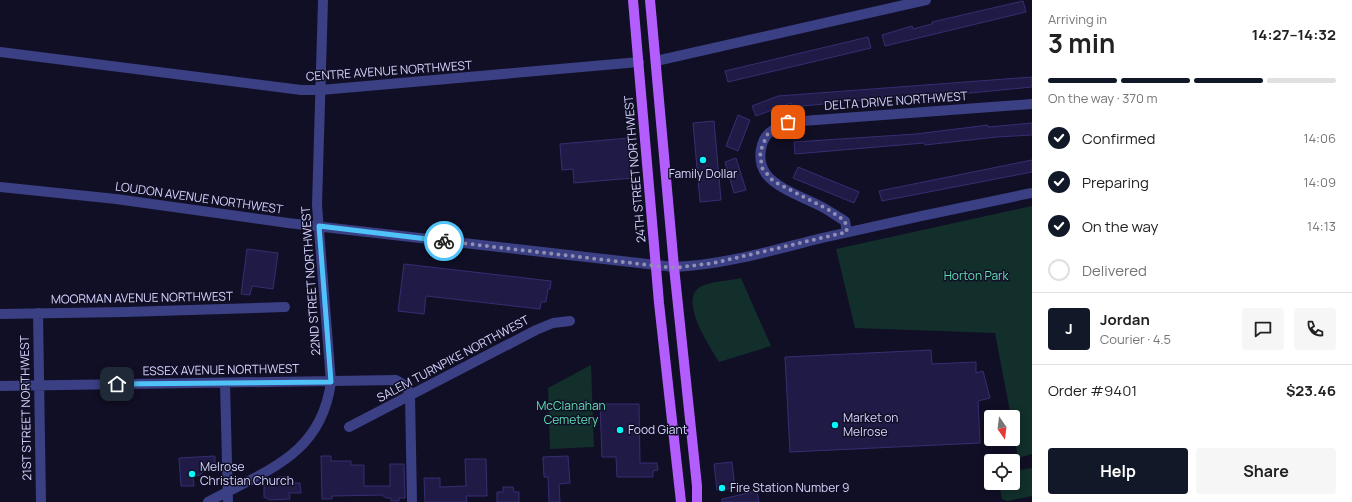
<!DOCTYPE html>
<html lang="en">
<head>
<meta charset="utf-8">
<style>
	:root { --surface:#fff; --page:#f6f6f6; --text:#222; --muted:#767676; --line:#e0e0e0; --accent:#111827 }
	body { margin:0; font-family:Manrope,sans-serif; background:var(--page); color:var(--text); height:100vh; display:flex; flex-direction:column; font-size:15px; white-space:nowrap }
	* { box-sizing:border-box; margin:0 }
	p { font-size:13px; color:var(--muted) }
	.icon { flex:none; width:22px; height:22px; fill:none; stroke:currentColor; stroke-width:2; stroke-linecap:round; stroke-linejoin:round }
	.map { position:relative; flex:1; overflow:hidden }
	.side { display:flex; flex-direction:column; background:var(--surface); width:320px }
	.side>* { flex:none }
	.needle { width:26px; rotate:166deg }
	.fabs { position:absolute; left:984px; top:410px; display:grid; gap:8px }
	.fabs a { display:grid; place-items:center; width:36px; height:36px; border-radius:4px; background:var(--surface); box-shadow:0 2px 10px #0003; font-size:20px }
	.pin { position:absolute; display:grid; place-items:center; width:34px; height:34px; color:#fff; margin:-17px; border-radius:8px; box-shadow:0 2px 6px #0006 }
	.courier { position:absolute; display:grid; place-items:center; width:40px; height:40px; margin:-20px; border:3px solid #4fc3f7; border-radius:50%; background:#fff; color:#222; box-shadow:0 1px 5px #0007 }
	.headline em { font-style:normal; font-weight:700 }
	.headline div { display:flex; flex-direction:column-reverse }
	.headline { display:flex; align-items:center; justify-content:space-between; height:68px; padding:0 16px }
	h1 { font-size:26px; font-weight:700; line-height:30px }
	.bar { display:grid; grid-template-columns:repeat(4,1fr); gap:6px 4px; align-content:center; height:48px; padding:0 16px }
	.bar i { height:5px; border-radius:3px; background:var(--line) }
	.bar .current { background:var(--accent) }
	.bar p { grid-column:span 4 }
	.line { display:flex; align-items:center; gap:10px; padding:0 16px; border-top:1px solid var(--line) }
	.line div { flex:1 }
	.round { display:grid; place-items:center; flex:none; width:42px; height:42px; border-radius:4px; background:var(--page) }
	ol { padding:0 16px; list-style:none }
	li { display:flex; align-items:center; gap:12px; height:44px }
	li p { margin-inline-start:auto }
	li .icon { padding:4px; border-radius:50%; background:var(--accent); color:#fff; stroke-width:4 }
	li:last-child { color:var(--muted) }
	li i { width:22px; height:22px; border:2px solid var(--line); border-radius:50% }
	.primary-button { display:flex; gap:8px; margin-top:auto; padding:8px 16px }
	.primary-button a { flex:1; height:46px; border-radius:4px; background:var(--accent); color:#fff; font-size:16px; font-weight:700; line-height:46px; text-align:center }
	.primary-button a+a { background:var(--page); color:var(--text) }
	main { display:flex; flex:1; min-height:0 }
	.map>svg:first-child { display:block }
	.green { fill:#122f2b }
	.building { fill:#201b46; stroke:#352e72 }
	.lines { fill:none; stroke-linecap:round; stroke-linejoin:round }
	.minor { stroke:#3b3f84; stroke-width:10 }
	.major { stroke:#b35dfd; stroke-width:10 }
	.done { stroke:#908fb2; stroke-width:4; stroke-dasharray:0 7.2 }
	.route { stroke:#4fc3f7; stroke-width:5 }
	.poi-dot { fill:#03f8fb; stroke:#110f25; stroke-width:1.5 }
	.labels { text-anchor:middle; stroke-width:3; stroke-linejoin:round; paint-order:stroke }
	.street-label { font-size:12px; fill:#d5d4fe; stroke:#110f25 }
	.poi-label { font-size:12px; fill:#d5d4fe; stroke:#110f25; text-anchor:start }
	.park-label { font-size:12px; fill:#60deb3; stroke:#110f25 }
</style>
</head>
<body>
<main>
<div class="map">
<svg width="1032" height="502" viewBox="0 0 1032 502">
	<rect width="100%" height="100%" fill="#110f25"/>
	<!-- green -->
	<path class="green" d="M1032 206V454L1018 458 1013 429V417H1011L995 333 855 328 836 249Z
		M741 278 771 346 719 362C711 348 676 298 702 286 713 281 729 281 741 278Z
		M591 365 594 447 550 449 548 388Z
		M1032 468V496L1007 501 1002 499 999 483H1013V471Z"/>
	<!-- building -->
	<path class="building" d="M1023 1 1026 12 885 46 882 35 912 26 913 29 932 24V22Z
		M868 37 871 48 728 82 725 71Z
		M1032 77V87L919 98V95L792 107 791 103 756 116 752 106 778 96Z
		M738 115 750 120 738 151 726 146Z
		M714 121 721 200 700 202 693 123Z
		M1032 123V135L997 137 925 145 924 143 795 154 794 142 916 134 988 125V127Z
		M629 138 633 178 574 183 573 169 562 170 560 144Z
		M736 158 746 190 734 193 725 162Z
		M1032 160V172L882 201 879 191Z
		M798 167 859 192 854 203 793 178Z
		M247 249 278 253 273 289 252 286 250 295 241 294Z
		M404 264 551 281 550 289H548L546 302H541L540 309 426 296 424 314 398 311Z
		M931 350 932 364 976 362V373L983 371 990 398 978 401 980 443 790 452 785 357Z
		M600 404H639L640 463H657L658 470 653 471V477H617L616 457H602Z
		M215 456V469L205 470 200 475 193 476 194 486H181L179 458Z
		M321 456H331V461H351V465H364V486H390V464H404L405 498H399V501H391V498H386L382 495 332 496V499H322Z
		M568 456 570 483 559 484 560 502H549L548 477H544L543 457Z
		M465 459H486L487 496H466L467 502H425L424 478H440V487L466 486Z
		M732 462 735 488 717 490 714 464Z
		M278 477H289V483H300L301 493H289L290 499 270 500 264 497V486Z
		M503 487H513L514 492H519V502H497V492H503Z
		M757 491 759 502H722V499Z"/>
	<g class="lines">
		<!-- minor -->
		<path class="minor" d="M0 52 301 90H321L639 62
			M656 61 926 0
			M0 187 116 199 288 223 674 267C724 265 773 250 822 238 892 222 962 207 1032 193
			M847 232 845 221C838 217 831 212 824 208 808 199 777 189 766 174 760 165 759 155 762 145 765 132 777 126 789 122L1032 104
			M38 313 41 502
			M0 314 125 312 285 307
			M225 383 228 502
			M0 386 396 380 406 386 410 395 412 502
			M349 427 536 330 553 323 570 321
			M208 502C266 470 321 456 331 382L317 205 323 0"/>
		<!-- major -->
		<path class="major" d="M633 0 659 303 681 502
			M650 0 674 267 697 486V502"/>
	</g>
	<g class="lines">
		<!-- done -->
		<path class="done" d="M444 241 674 268 714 263 847 232 845 221 829 210 773 181 762 168 760 152 767 135 774 128 788 122"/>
		<!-- route -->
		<path class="route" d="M117 384 331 382 319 226 444 241"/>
	</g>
	<!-- markers -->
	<g class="poi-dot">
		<circle cx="703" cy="160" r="4"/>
		<circle cx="835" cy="425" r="4"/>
		<circle cx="620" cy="430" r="4"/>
		<circle cx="192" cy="474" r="4"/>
		<circle cx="722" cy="488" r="4"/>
	</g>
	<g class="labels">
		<!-- street labels -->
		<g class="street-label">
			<text transform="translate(389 71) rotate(-4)" y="4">CENTRE AVENUE NORTHWEST</text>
			<text transform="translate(896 101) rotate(-4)" y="4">DELTA DRIVE NORTHWEST</text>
			<text transform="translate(635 169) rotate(-95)" y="4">24TH STREET NORTHWEST</text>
			<text transform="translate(199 198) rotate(8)" y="4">LOUDON AVENUE NORTHWEST</text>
			<text transform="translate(311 281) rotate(-94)" y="4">22ND STREET NORTHWEST</text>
			<text transform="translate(142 298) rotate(-1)" y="4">MOORMAN AVENUE NORTHWEST</text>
			<text transform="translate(453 359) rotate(-28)" y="4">SALEM TURNPIKE NORTHWEST</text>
			<text transform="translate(221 370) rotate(-1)" y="4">ESSEX AVENUE NORTHWEST</text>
			<text transform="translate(26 408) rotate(-91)" y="4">21ST STREET NORTHWEST</text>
		</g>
		<!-- poi labels -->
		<g class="poi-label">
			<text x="703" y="178" text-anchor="middle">Family Dollar</text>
			<text x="843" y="422">Market on<tspan x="843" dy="14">Melrose</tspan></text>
			<text x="628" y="434">Food Giant</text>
			<text x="200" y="471">Melrose<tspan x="200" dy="14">Christian Church</tspan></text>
			<text x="730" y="492">Fire Station Number 9</text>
		</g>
		<!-- park labels -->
		<g class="park-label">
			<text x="976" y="280">Horton Park</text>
			<text x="571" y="410">McClanahan<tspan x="571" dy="14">Cemetery</tspan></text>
		</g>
	</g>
</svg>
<div class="fabs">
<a><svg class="needle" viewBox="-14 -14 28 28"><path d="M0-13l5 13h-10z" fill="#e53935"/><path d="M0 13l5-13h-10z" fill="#767676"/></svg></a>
<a><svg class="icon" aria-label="locate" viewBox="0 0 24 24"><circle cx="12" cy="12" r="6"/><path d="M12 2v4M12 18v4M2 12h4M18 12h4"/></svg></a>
</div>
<div class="pin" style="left:788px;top:122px;background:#ea580c"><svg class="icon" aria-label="bag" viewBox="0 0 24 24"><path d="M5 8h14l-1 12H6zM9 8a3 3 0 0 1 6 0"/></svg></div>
<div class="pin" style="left:117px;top:384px;background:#1f2937"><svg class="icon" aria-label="home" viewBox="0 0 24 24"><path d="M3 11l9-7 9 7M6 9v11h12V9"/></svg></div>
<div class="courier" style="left:444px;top:241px"><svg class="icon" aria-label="bike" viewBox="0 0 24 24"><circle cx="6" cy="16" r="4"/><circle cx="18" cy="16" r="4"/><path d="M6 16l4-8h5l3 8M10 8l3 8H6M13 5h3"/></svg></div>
</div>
<section class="side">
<div class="headline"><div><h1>3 min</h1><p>Arriving in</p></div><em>14:27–14:32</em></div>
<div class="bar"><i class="current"></i><i class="current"></i><i class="current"></i><i></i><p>On the way · 370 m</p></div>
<ol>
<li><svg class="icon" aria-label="check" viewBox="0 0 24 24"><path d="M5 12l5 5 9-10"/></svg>Confirmed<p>14:06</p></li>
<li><svg class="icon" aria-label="check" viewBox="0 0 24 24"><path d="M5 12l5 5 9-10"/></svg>Preparing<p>14:09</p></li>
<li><svg class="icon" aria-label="check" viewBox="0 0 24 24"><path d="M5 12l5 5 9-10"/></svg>On the way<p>14:13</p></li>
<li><i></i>Delivered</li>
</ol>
<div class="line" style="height:72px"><b class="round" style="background:var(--accent);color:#fff">J</b><div><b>Jordan</b><p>Courier · 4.5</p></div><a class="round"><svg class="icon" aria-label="chat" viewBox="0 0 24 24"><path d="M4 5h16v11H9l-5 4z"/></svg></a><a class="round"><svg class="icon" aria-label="phone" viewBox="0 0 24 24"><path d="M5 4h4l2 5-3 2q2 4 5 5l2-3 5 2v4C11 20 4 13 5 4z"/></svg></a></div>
<div class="line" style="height:52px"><div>Order #9401</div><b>$23.46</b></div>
<div class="primary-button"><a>Help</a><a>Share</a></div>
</section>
</main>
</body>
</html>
